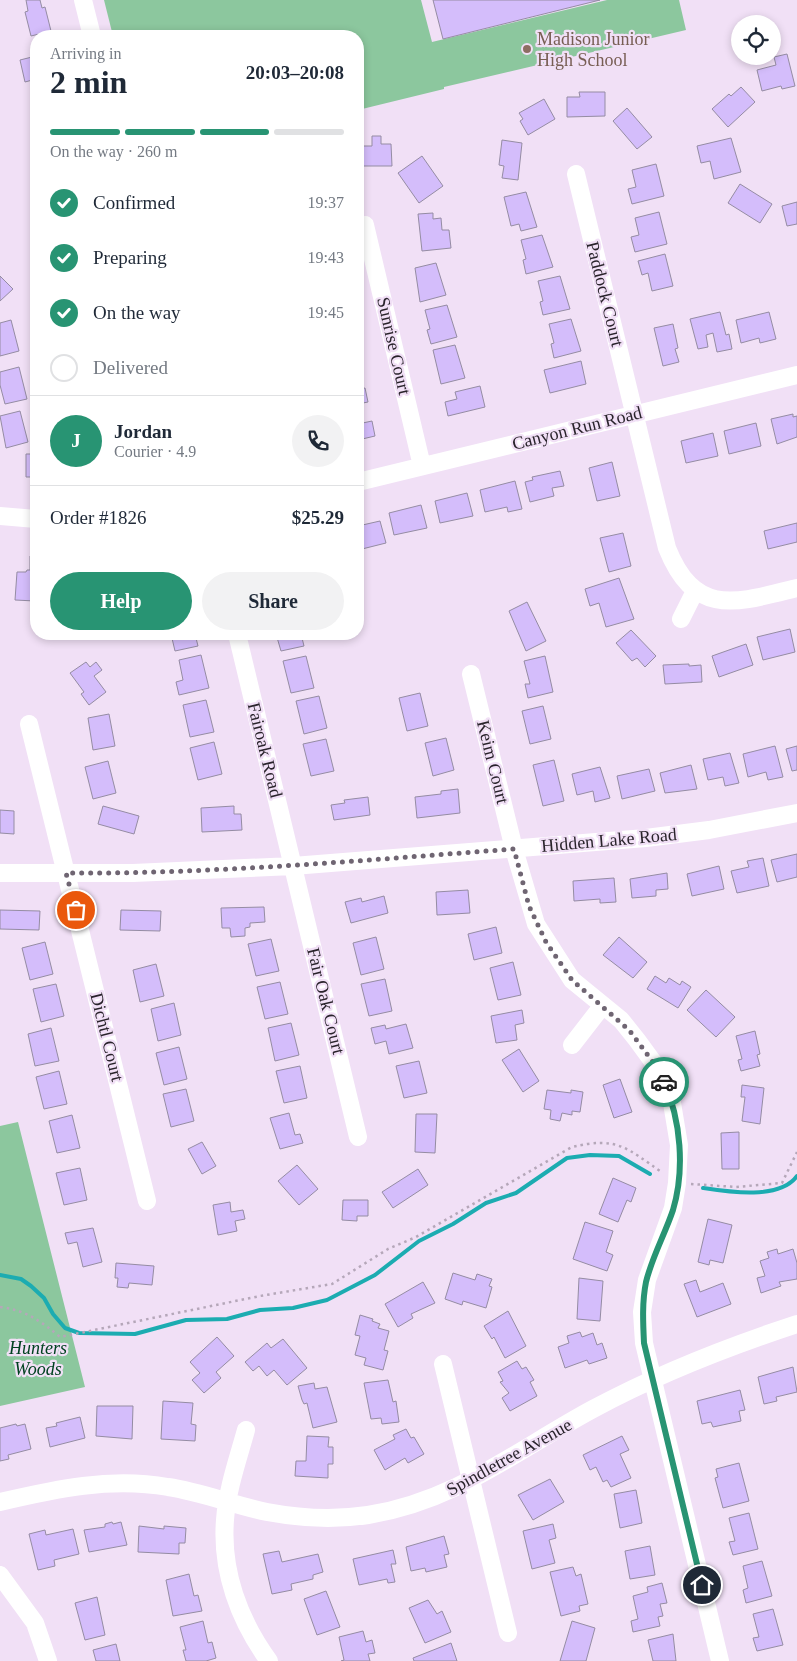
<!DOCTYPE html>
<html lang="en">
<head>
<meta charset="utf-8">
<style>
	:root { --surface:#fff; --page:#f2f2f3; --text:#1f2937; --muted:#747a83; --line:#e0e1e3; --accent:#289473 }
	body { margin:0; font-family:Georgia,serif; background:var(--page); color:var(--text); height:100vh; display:flex; flex-direction:column; font-size:19px; white-space:nowrap }
	* { box-sizing:border-box; margin:0 }
	p { font-size:16px; color:var(--muted) }
	.icon { flex:none; width:28px; height:28px; fill:none; stroke:currentColor; stroke-width:2; stroke-linecap:round; stroke-linejoin:round }
	.map { position:relative; flex:1; overflow:hidden }
	.panel { position:absolute; left:30px; top:30px; width:334px; height:610px; display:flex; flex-direction:column; background:var(--surface); border-radius:20px; box-shadow:0 2px 8px #0003 }
	.panel>* { flex:none }
	.fabs { position:absolute; left:731px; top:15px; display:grid; gap:10px }
	.fabs a { display:grid; place-items:center; width:50px; height:50px; border-radius:50%; background:var(--surface); box-shadow:0 2px 8px #0003; font-size:25px }
	.pin { position:absolute; display:grid; place-items:center; width:42px; height:42px; color:#fff; margin:-21px; border:2px solid #fff; border-radius:50%; box-shadow:0 1px 5px #0007 }
	.courier { position:absolute; display:grid; place-items:center; width:50px; height:50px; margin:-25px; border:4px solid #289473; border-radius:50%; background:#fff; color:#222; box-shadow:0 1px 6px #0007 }
	.head em { font-style:normal; font-weight:800 }
	.head div { display:flex; flex-direction:column-reverse }
	.head { display:flex; align-items:center; justify-content:space-between; height:85px; padding:0 20px }
	h1 { font-size:32px; font-weight:800; line-height:38px }
	.bar { display:grid; grid-template-columns:repeat(4,1fr); gap:8px 5px; align-content:center; height:60px; padding:0 20px }
	.bar i { height:6px; border-radius:4px; background:var(--line) }
	.bar .current { background:var(--accent) }
	.bar p { grid-column:span 4 }
	.line { display:flex; align-items:center; gap:12px; padding:0 20px; border-top:1px solid var(--line) }
	.line div { flex:1 }
	.round { display:grid; place-items:center; flex:none; width:52px; height:52px; border-radius:26px; background:var(--page) }
	ol { padding:0 20px; list-style:none }
	li { display:flex; align-items:center; gap:15px; height:55px }
	li p { margin-inline-start:auto }
	li .icon { padding:5px; border-radius:50%; background:var(--accent); color:#fff; stroke-width:4 }
	li:last-child { color:var(--muted) }
	li i { width:28px; height:28px; border:2px solid var(--line); border-radius:50% }
	.action { display:flex; gap:10px; margin-top:auto; padding:10px 20px }
	.action a { flex:1; height:58px; border-radius:30px; background:var(--accent); color:#fff; font-size:20px; font-weight:800; line-height:58px; text-align:center }
	.action a+a { background:var(--page); color:var(--text) }
	.map>svg:first-child { display:block }
	.green { fill:#8cc79e }
	.lines { fill:none; stroke-linecap:round; stroke-linejoin:round }
	.stream { stroke:#1cacb1; stroke-width:4 }
	.building { fill:#d4bdfb; stroke:#958ca3 }
	.path { stroke:#b5a7b9; stroke-width:2.5; stroke-dasharray:2.5 4; stroke-linecap:butt }
	.minor { stroke:#fff; stroke-width:18 }
	.done { stroke:#6f6572; stroke-width:5; stroke-dasharray:0 9 }
	.route { stroke:#289473; stroke-width:6 }
	.education-dot { fill:#8d6e63; stroke:#f1e0f6; stroke-width:2 }
	.labels { text-anchor:middle; stroke-width:4.5; stroke-linejoin:round; paint-order:stroke }
	.education-label { font-size:18px; fill:#785e54; stroke:#f1e0f6; text-anchor:start }
	.street-label { font-size:18px; fill:#29232b; stroke:#f1e0f6 }
	.park-label { font-size:18px; font-style:italic; fill:#004120; stroke:#f1e0f6 }
</style>
</head>
<body>
<div class="map">
<svg width="797" height="1661" viewBox="0 0 797 1661">
	<rect width="100%" height="100%" fill="#f1e0f6"/>
	<!-- green -->
	<path class="green" d="M104 0H421L432 42 607 0H679L686 30 444 87V89L358 110V36H113Z
		M18 1122 85 1387 0 1406V1126Z"/>
	<g class="lines">
		<!-- stream -->
		<path class="stream" d="M703 1188C729 1192 780 1200 797 1176
			M0 1275 21 1279 31 1286 44 1298 53 1314 65 1328 79 1333 135 1334 186 1320 227 1319 260 1310 293 1308 327 1300 375 1275 419 1241 453 1224 486 1203 516 1193 567 1158 590 1155 619 1156 650 1174"/>
	</g>
	<!-- building -->
	<path class="building" d="M26 0H40L42 8 45 7 51 31 31 36 25 12 28 11Z
		M433 0H600L443 39Z
		M787 54 795 86 782 89 781 86 762 91 757 70 776 65 774 57Z
		M36 56V79L25 82 20 60Z
		M741 87 755 102 728 127 712 109 729 94 731 96Z
		M579 92H605V116L567 117V97H580Z
		M544 99 555 119 528 135 520 121 523 119 519 113Z
		M627 108 652 137 637 149 613 121Z
		M372 136H381V144H391L392 166H358V146H372Z
		M731 138 741 172 714 179 710 161 701 163 697 146Z
		M502 140 522 143 518 180 502 178 504 166 499 165Z
		M422 156 443 186 419 203 398 173Z
		M656 164 664 196 632 204 628 189 636 187 632 170Z
		M740 184 772 204 760 223 728 203Z
		M526 192 537 227 521 231 519 224 511 226 504 197Z
		M797 202V224L787 226 782 206Z
		M659 212 667 244 635 252 631 237 639 235 635 218Z
		M433 213V219L441 218 442 230H449L451 248 422 251 418 214Z
		M542 235 553 267 526 274 523 260 526 259 521 240Z
		M665 254 673 286 652 291 648 273 642 275 638 261Z
		M436 263 446 295 420 302 415 268Z
		M0 276 13 289 0 301Z
		M560 276 570 309 543 315 540 302 543 301 538 281Z
		M447 305 457 337 431 344 427 330 430 329 425 310Z
		M720 312 726 335 729 334 732 349 717 352 713 333 706 335 708 347 698 349 690 319Z
		M769 312 776 339 760 343 759 338 741 343 736 320Z
		M571 319 581 351 554 358 551 344 554 343 549 324Z
		M11 320 19 351 0 356V323Z
		M673 324 678 348 675 349 679 362 663 366 654 328Z
		M455 345 465 378 441 384 433 350Z
		M581 361 586 384 550 393 544 370Z
		M19 367 27 399 5 404 0 385V372Z
		M358 385V389L365 388 368 402 358 404Z
		M480 386 485 407 448 416 445 402 457 399 455 392Z
		M20 411 28 442 6 448 0 416Z
		M793 414V417L797 416V437L777 444 771 419Z
		M358 421V424L372 421 375 436 358 440Z
		M756 423 761 446 729 454 724 431Z
		M713 433 718 456 686 463 681 441Z
		M34 448H36V477H26V454H34Z
		M612 462 620 496 597 501 589 468Z
		M560 471 564 486 552 488 554 496 530 502 525 482 533 480 532 477Z
		M515 481 522 509 508 512 507 507 485 512 480 490Z
		M467 493 473 516 440 523 435 501Z
		M421 505 427 528 394 535 389 513Z
		M380 521 386 543 358 550V526Z
		M797 523V542L768 549 764 531Z
		M623 533 631 566 609 572 600 538Z
		M30 556 36 557 35 601 15 600 17 572H26L27 570H30Z
		M619 578 634 619 606 627 599 603 590 606 585 589Z
		M527 602 546 641 526 651 509 611Z
		M790 629 795 652 763 660 757 637Z
		M631 630 656 656 645 667 637 658 632 661 616 643Z
		M171 634H195L198 646 175 651Z
		M276 634H301L304 646 281 651Z
		M746 644 753 665 719 677 712 656Z
		M201 655 209 688 179 695 176 682 183 680 179 660Z
		M306 656 314 688 291 693 283 661Z
		M545 656 553 692 528 698 525 684H530L524 661Z
		M86 662 90 667 96 662 102 670 94 676 106 692 89 705 81 694 84 692 70 673Z
		M689 664V666L701 665 702 682 665 684 663 665Z
		M420 693 428 726 407 731 399 698Z
		M319 696 327 728 304 734 296 701Z
		M206 700 214 732 190 737 183 705Z
		M543 706 551 739 530 744 522 711Z
		M109 714 115 746 93 750 88 718Z
		M446 738 454 770 433 776 425 743Z
		M326 739 334 771 311 776 303 744Z
		M214 742 222 774 198 780 190 748Z
		M775 746 783 777 768 780 766 772 748 777 743 754Z
		M797 746V770L792 771 786 749Z
		M730 753 739 783 725 786 723 777 708 780 703 759Z
		M554 760 564 801 543 806 533 765Z
		M108 761 116 793 93 799 85 767Z
		M691 765 697 789 665 793 660 773Z
		M600 767 610 798 595 802 593 791 577 795 572 774Z
		M649 769 655 791 622 799 617 776Z
		M458 789 460 813 417 818 415 797 441 794V791Z
		M368 797 370 815 334 820 331 805 345 803 344 800Z
		M103 806 139 816 134 834 98 824Z
		M234 806V814H241L242 830 202 832 201 808Z
		M0 810 14 811V834L0 833Z
		M797 854V877L777 882 771 860Z
		M763 858 769 886 737 893 731 871 749 867 747 861Z
		M719 866 724 889 692 896 687 874Z
		M667 873 668 889 656 890V896L632 898 630 879Z
		M614 878 616 902 600 903V899L574 901 573 881Z
		M468 890 470 913 437 915 436 892Z
		M384 896 388 913 351 923 345 902 361 898 362 902Z
		M264 907 265 922 250 923V927L245 928V936L231 937 230 928H222L221 908Z
		M0 910 40 911 39 930 0 929Z
		M121 910 161 911 160 931 120 930Z
		M496 927 502 953 474 960 468 934Z
		M376 937 384 969 361 975 353 943Z
		M619 937 647 962 633 978 603 955Z
		M271 939 279 971 256 976 248 944Z
		M45 942 53 974 30 980 22 948Z
		M513 962 521 995 498 1000 490 968Z
		M156 964 164 996 140 1002 133 970Z
		M655 976 666 983 669 978 680 985 682 981 691 987 678 1008 647 989Z
		M385 979 392 1011 369 1016 361 984Z
		M280 982 288 1014 265 1019 257 987Z
		M56 984 64 1016 41 1022 33 989Z
		M706 990 735 1017 716 1037 687 1010Z
		M174 1003 181 1035 158 1041 151 1009Z
		M522 1010 524 1023 515 1025 517 1040 496 1043 491 1016Z
		M291 1023 299 1055 275 1061 268 1028Z
		M406 1024 413 1048 389 1054 386 1041 375 1044 371 1028 385 1025 386 1029Z
		M51 1028 59 1061 35 1066 28 1034Z
		M755 1031 760 1054 757 1055 760 1066 741 1071 738 1060 742 1059 736 1036Z
		M179 1047 187 1079 164 1085 156 1053Z
		M519 1049 539 1081 523 1092 502 1060Z
		M419 1061 427 1093 404 1098 396 1066Z
		M300 1066 307 1098 284 1103 276 1071Z
		M59 1071 67 1104 44 1109 36 1077Z
		M620 1079 632 1112 614 1118 603 1085Z
		M742 1085 764 1088 760 1124 742 1121 745 1097H741Z
		M186 1089 194 1121 171 1127 163 1094Z
		M547 1090 571 1093V1090L583 1092 580 1112 572 1111V1115L562 1113 560 1121 550 1119 551 1110 544 1109Z
		M289 1113 295 1135 300 1134 303 1143 280 1149 270 1118Z
		M416 1114H437L435 1153 415 1152Z
		M72 1115 80 1148 57 1153 49 1121Z
		M739 1132V1169H722L721 1133Z
		M202 1142 216 1166 202 1174 188 1149Z
		M297 1165 318 1189 299 1205 278 1181Z
		M80 1168 87 1200 64 1205 56 1173Z
		M418 1169 428 1185 393 1208 382 1192Z
		M613 1178 636 1188 631 1202 627 1200 618 1222 599 1214Z
		M343 1200H368V1216H357V1221L342 1220Z
		M230 1202 231 1212 243 1210 245 1219 235 1221 237 1231 218 1235 213 1205Z
		M708 1219 732 1225 723 1263 710 1260 709 1265 698 1262Z
		M585 1222 613 1231 606 1252 613 1255 607 1271 573 1259Z
		M93 1228 102 1262 83 1267 77 1242 68 1244 65 1233Z
		M777 1249 778 1254 793 1249 797 1263V1279L779 1282 781 1286 761 1293 757 1278 765 1276 760 1261 769 1258 767 1252Z
		M116 1263 154 1266 152 1285 129 1283 128 1288 117 1287 118 1278H115Z
		M453 1273 475 1280 477 1274 492 1279 489 1286 492 1287 486 1308 463 1301 462 1305 445 1299Z
		M579 1278 603 1281 600 1321 577 1319Z
		M696 1280 700 1292 723 1283 731 1304 697 1317 684 1284Z
		M423 1282 435 1303 411 1314 413 1318 398 1327 385 1304Z
		M508 1311 526 1346 505 1358 494 1337 492 1339 484 1326Z
		M360 1315 373 1319 372 1321 380 1324 378 1328 389 1331 384 1350 388 1351 383 1370 364 1365 366 1358 355 1355 360 1336 355 1335Z
		M580 1332 582 1337 593 1333 597 1345 602 1343 607 1358 589 1364 587 1360 565 1368 558 1347 569 1343 567 1336Z
		M217 1337 234 1356 216 1372 221 1378 204 1393 192 1380 200 1373 190 1362Z
		M283 1339 307 1368 287 1385 274 1370 267 1376 259 1366 253 1371 245 1362 267 1343 271 1348Z
		M517 1361 522 1369 526 1367 534 1380 530 1382 537 1396 510 1411 502 1398 509 1393 500 1382 503 1381 498 1372Z
		M793 1367 797 1392 776 1397 777 1401 764 1404 758 1377Z
		M388 1380 393 1402 396 1401 399 1422 382 1424 381 1418 371 1419 364 1383Z
		M314 1383 315 1389 327 1387 337 1422 313 1428 307 1403 304 1404 302 1400 298 1386Z
		M740 1390 745 1410 739 1411 741 1421 713 1427 711 1422 702 1424 697 1401Z
		M163 1401 193 1403 191 1424 196 1425 195 1441 161 1439Z
		M97 1406H133L132 1439 96 1436Z
		M80 1417 85 1438 50 1447 46 1428 57 1426 56 1423Z
		M16 1424 17 1426 25 1424 31 1449 8 1455 9 1459 0 1461V1428Z
		M406 1429 411 1438 414 1437 424 1454 408 1463 405 1458 385 1470 374 1450 395 1439 393 1435Z
		M307 1436 329 1437 328 1447H333V1464H328V1478L295 1476 296 1461H306Z
		M622 1436 629 1450 620 1454 631 1478 611 1487 607 1480 603 1482 596 1467 590 1470 583 1455Z
		M739 1463 749 1501 723 1508 715 1478 718 1477 716 1469Z
		M550 1479 564 1502 533 1520 518 1495Z
		M636 1490 642 1523 620 1528 614 1494Z
		M749 1513 758 1549 733 1555 729 1542 735 1541 729 1518Z
		M112 1522 113 1524 121 1522 127 1545 89 1552 84 1530 105 1527V1524Z
		M553 1524 556 1538 549 1540 555 1563 532 1569 523 1531Z
		M139 1526 164 1529V1526L186 1528 185 1543H179V1554L138 1552Z
		M73 1529 79 1554 54 1560 55 1566 38 1570 29 1534 45 1530 46 1535Z
		M444 1536 449 1554 444 1555 447 1567 426 1572 425 1568 411 1571 406 1547Z
		M650 1546 655 1575 630 1579 625 1551Z
		M393 1550 396 1564H391L395 1582 388 1583 387 1579 359 1585 353 1559Z
		M279 1551 282 1562 318 1554 323 1572 313 1575V1579L291 1584 292 1590 272 1594 263 1554Z
		M762 1561 772 1596 746 1603 743 1590 748 1588 743 1566Z
		M573 1567 576 1576 581 1574 588 1604 579 1606 580 1611 561 1616 550 1572Z
		M189 1574 194 1596 198 1595 202 1611 173 1616 166 1580Z
		M662 1583 667 1603 660 1604 663 1616 658 1617 660 1626 633 1632 631 1621 638 1619 633 1596 648 1592 647 1587Z
		M326 1591 340 1627 317 1635 304 1599Z
		M97 1597 105 1635 85 1640 75 1603Z
		M428 1600 437 1614 442 1611 451 1632 425 1643 409 1608Z
		M773 1609 783 1645 757 1651 753 1638 759 1637 753 1614Z
		M203 1621 208 1643 212 1642 216 1658 206 1661H186L183 1650H186L180 1627Z
		M572 1621 595 1628 586 1661H560Z
		M363 1631 366 1642 372 1640 375 1653 368 1654 370 1661H341L344 1660 339 1637Z
		M673 1634 676 1661H653L648 1640Z
		M451 1643 457 1661H414L413 1658Z
		M116 1644 120 1661H96L93 1650Z"/>
	<g class="lines">
		<!-- path -->
		<path class="path" d="M691 1184 736 1187 782 1183 797 1152
			M0 1307C25 1310 41 1321 60 1337L260 1296 332 1284 388 1249 416 1237 572 1147C618 1136 626 1148 663 1173"/>
		<!-- minor -->
		<path class="minor" d="M83 0 92 36
			M576 174 667 548C695 618 736 603 797 588
			M365 225 422 466
			M358 482 797 375
			M0 516 36 519
			M681 619 695 591
			M237 634 358 1137
			M471 674 514 849 536 924 572 980 621 1020 637 1040 656 1066 672 1103 679 1145 677 1183 673 1208 647 1280 642 1312 644 1343 720 1661
			M29 724 147 1201
			M0 873H133L293 866 646 838 709 830 797 813
			M572 1045 603 1005
			M443 1364 508 1633
			M246 1430C238 1459 227 1490 225 1520 221 1571 239 1620 269 1661
			M0 1502C56 1489 110 1477 168 1487 202 1492 233 1505 267 1512 299 1518 335 1520 368 1515 456 1501 517 1450 593 1409 658 1374 727 1347 797 1324
			M0 1575 35 1623 48 1661"/>
	</g>
	<g class="lines">
		<!-- done -->
		<path class="done" d="M76 910 66 873C216 874 365 860 514 849L529 906 546 942 572 980 629 1030 656 1066 664 1082"/>
		<!-- route -->
		<path class="route" d="M664 1082C681 1120 685 1170 673 1210 665 1234 652 1257 646 1282 642 1302 643 1322 644 1343L702 1585"/>
	</g>
	<!-- markers -->
	<circle class="education-dot" cx="527" cy="49" r="5"/>
	<g class="labels">
		<!-- education labels -->
		<g class="education-label">
			<text x="537" y="45">Madison Junior<tspan x="537" dy="21">High School</tspan></text>
		</g>
		<!-- street labels -->
		<g class="street-label">
			<text transform="translate(605 294) rotate(76)" y="6">Paddock Court</text>
			<text transform="translate(394 346) rotate(77)" y="6">Sunrise Court</text>
			<text transform="translate(577 428) rotate(-14)" y="6">Canyon Run Road</text>
			<text transform="translate(265 750) rotate(76)" y="6">Fairoak Road</text>
			<text transform="translate(493 762) rotate(76)" y="6">Keim Court</text>
			<text transform="translate(609 840) rotate(-5)" y="6">Hidden Lake Road</text>
			<text transform="translate(326 1001) rotate(76)" y="6">Fair Oak Court</text>
			<text transform="translate(107 1037) rotate(76)" y="6">Dichtl Court</text>
			<text transform="translate(509 1457) rotate(-29)" y="6">Spindletree Avenue</text>
		</g>
		<!-- park labels -->
		<g class="park-label">
			<text x="38" y="1354">Hunters<tspan x="38" dy="21">Woods</tspan></text>
		</g>
	</g>
</svg>
<div class="fabs">
<a><svg class="icon" aria-label="locate" viewBox="0 0 24 24"><circle cx="12" cy="12" r="6"/><path d="M12 2v4M12 18v4M2 12h4M18 12h4"/></svg></a>
</div>
<div class="pin" style="left:76px;top:910px;background:#ea580c"><svg class="icon" aria-label="bag" viewBox="0 0 24 24"><path d="M5 8h14l-1 12H6zM9 8a3 3 0 0 1 6 0"/></svg></div>
<div class="pin" style="left:702px;top:1585px;background:#1f2937"><svg class="icon" aria-label="home" viewBox="0 0 24 24"><path d="M3 11l9-7 9 7M6 9v11h12V9"/></svg></div>
<div class="courier" style="left:664px;top:1082px"><svg class="icon" aria-label="car" viewBox="0 0 24 24"><path d="M5 17H2v-5l4-1 3-4h7l3 4 3 1v5h-3M9 17h6M6 11h13"/><circle cx="7" cy="17" r="2"/><circle cx="17" cy="17" r="2"/></svg></div>
<section class="panel">
<div class="head"><div><h1>2 min</h1><p>Arriving in</p></div><em>20:03–20:08</em></div>
<div class="bar"><i class="current"></i><i class="current"></i><i class="current"></i><i></i><p>On the way · 260 m</p></div>
<ol>
<li><svg class="icon" aria-label="check" viewBox="0 0 24 24"><path d="M5 12l5 5 9-10"/></svg>Confirmed<p>19:37</p></li>
<li><svg class="icon" aria-label="check" viewBox="0 0 24 24"><path d="M5 12l5 5 9-10"/></svg>Preparing<p>19:43</p></li>
<li><svg class="icon" aria-label="check" viewBox="0 0 24 24"><path d="M5 12l5 5 9-10"/></svg>On the way<p>19:45</p></li>
<li><i></i>Delivered</li>
</ol>
<div class="line" style="height:90px"><b class="round" style="background:var(--accent);color:#fff">J</b><div><b>Jordan</b><p>Courier · 4.9</p></div><a class="round"><svg class="icon" aria-label="phone" viewBox="0 0 24 24"><path d="M5 4h4l2 5-3 2q2 4 5 5l2-3 5 2v4C11 20 4 13 5 4z"/></svg></a></div>
<div class="line" style="height:65px"><div>Order #1826</div><b>$25.29</b></div>
<div class="action"><a>Help</a><a>Share</a></div>
</section>
</div>
</body>
</html>
